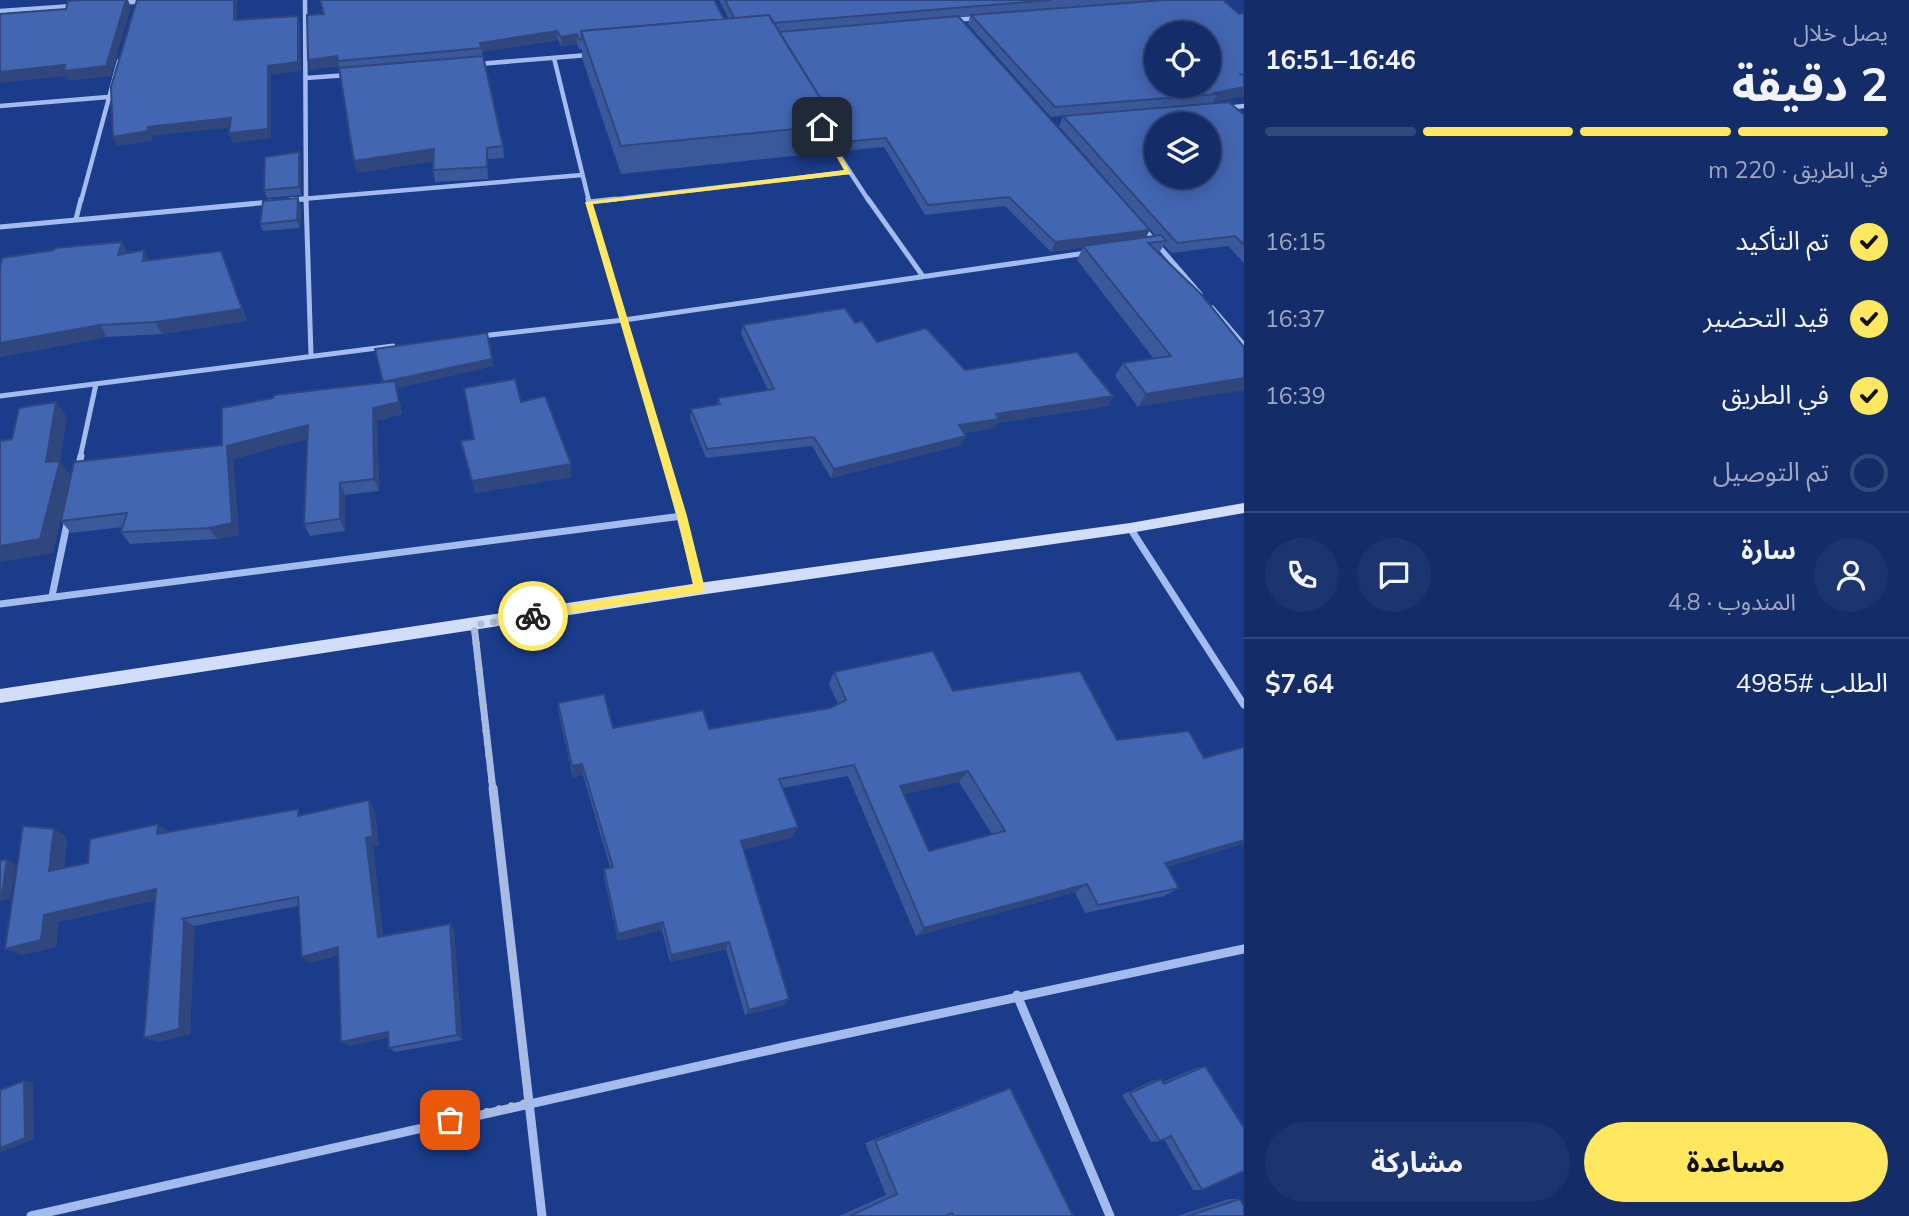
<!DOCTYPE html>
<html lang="ar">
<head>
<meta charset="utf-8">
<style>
	:root { --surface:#142d68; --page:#1d356e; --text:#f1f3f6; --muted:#9da8c0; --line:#33497c; --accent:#ffe760 }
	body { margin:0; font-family:Mulish,"Noto Sans Arabic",sans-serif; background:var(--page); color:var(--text); direction:rtl; height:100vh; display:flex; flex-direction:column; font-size:26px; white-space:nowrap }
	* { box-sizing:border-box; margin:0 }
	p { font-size:23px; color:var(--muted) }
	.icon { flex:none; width:38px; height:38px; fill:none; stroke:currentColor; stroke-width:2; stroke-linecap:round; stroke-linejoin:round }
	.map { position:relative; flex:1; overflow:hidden; direction:ltr }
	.panel { display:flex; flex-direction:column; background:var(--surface); width:665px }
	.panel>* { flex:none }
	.fabs { position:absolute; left:1144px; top:21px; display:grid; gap:14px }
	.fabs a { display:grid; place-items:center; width:77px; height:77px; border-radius:50%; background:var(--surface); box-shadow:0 4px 18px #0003,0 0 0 2px var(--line); font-size:35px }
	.pin { position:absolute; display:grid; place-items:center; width:60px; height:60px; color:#fff; margin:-30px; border-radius:14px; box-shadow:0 4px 10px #0006 }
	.courier { position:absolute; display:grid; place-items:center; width:70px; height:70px; margin:-35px; border:5px solid #ffe760; border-radius:50%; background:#fff; color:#222; box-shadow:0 2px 9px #0007 }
	.head em { font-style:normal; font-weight:700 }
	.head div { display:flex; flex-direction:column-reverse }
	.head { display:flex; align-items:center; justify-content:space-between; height:119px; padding:0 21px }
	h1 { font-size:46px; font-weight:700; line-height:52px }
	.bar { display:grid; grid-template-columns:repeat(4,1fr); gap:10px 7px; align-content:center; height:84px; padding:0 21px }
	.bar i { height:9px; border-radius:5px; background:var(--line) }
	.bar .selected { background:var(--accent) }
	.bar p { grid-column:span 4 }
	.line { display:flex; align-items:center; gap:18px; padding:0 21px; border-top:2px solid var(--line) }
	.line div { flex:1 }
	.round { display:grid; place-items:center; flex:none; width:74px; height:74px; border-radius:37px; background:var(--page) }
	ol { padding:0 21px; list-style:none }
	li { display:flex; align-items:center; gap:21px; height:77px }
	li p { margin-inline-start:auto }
	li .icon { padding:7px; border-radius:50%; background:var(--accent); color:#111; stroke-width:4 }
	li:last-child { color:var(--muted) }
	li i { width:38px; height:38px; border:4px solid var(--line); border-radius:50% }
	.primary-button { display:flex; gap:14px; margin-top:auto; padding:14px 21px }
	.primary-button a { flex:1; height:80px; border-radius:42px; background:var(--accent); color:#111; font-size:28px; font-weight:700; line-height:80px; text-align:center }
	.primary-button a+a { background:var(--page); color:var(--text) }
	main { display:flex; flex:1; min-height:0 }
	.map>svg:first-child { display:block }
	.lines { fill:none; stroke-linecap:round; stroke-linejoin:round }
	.street-far3 { stroke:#a4bbed; stroke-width:4.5 }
	.street-far2 { stroke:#a4bbed; stroke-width:5 }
	.street-far1 { stroke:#a4bbed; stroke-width:7 }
	.street { stroke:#a4bbed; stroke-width:9 }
	.secondary { fill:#d1ddf9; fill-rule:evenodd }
	.wall { fill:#3a589a; fill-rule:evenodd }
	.shaded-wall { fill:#2f477d }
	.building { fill:#4366b3; stroke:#2f477d; stroke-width:2; fill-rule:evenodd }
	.route { fill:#ffe760 }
	.done { stroke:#afbbd6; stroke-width:7; stroke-dasharray:0 12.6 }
</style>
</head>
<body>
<main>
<section class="panel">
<div class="head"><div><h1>2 دقيقة</h1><p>يصل خلال</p></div><em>16:46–16:51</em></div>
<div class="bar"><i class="selected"></i><i class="selected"></i><i class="selected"></i><i></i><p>في الطريق · 220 m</p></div>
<ol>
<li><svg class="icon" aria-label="check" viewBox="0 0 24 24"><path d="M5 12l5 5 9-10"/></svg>تم التأكيد<p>16:15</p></li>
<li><svg class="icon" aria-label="check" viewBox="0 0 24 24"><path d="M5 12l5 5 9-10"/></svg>قيد التحضير<p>16:37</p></li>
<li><svg class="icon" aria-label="check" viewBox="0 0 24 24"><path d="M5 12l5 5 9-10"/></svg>في الطريق<p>16:39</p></li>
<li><i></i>تم التوصيل</li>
</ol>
<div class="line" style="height:126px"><a class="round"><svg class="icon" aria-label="person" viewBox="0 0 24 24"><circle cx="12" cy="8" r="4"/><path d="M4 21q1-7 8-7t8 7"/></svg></a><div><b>سارة</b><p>المندوب · 4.8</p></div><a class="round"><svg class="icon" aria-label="chat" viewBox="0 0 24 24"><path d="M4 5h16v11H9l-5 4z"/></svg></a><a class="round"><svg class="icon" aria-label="phone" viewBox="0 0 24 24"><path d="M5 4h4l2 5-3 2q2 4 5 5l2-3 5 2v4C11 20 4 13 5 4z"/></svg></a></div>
<div class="line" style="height:91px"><div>الطلب #4985</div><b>$7.64</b></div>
<div class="primary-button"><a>مساعدة</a><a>مشاركة</a></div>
</section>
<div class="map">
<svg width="1244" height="1216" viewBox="0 0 1244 1216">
	<rect width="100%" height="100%" fill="#1a3c8a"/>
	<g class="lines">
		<!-- street-far3 -->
		<path class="street-far3" d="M305 0 306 201
			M119 3 160 0
			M0 11 73 6
			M952 20 979 18
			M554 58 589 201
			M478 64 588 55
			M306 78 348 75
			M0 106 108 97
			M1227 108 1244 106
			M829 140 869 201
			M290 200 582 175
			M81 201 119 61
			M601 201 849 172"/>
		<!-- street-far2 -->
		<path class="street-far2" d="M306 199 311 355
			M588 199 665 458
			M868 199 922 275
			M290 200 304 199
			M589 202 616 199
			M76 219 81 199
			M0 227 271 202
			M1144 229 1200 294
			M1212 308 1244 345
			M481 336 624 320 1086 253
			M0 396 393 346
			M80 458 96 384"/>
		<!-- street-far1 -->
		<path class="street-far1" d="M664 456 699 589
			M78 469 81 456
			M1130 528 1244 705
			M52 596 68 519
			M0 604 682 516
			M474 625 493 790"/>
		<!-- street -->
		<path class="street" d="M493 788 542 1216
			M1017 995 1110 1216
			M31 1216 788 1046 1244 949"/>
		<!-- secondary -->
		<path class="secondary" d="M1244 503V513L1130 533 699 595 0 703V689L699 583 1130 523Z"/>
	</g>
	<!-- wall -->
	<path class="wall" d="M719 0H1160L1239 14 1244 13V96L1213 102 1212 104 1244 115V263L1228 246 1171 253 1164 245 1159 253 1244 347 1138 407 1115 376 1123 363 1154 359 1077 260 1083 247 1051 252 1005 206 925 215 884 147 842 151 834 138 832 152 621 174 582 58V49H579L577 44 561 46 558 40 482 52 503 146 504 158 488 159V179L435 182 433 170V161L357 173 354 161 339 66 310 70 324 14 729 19ZM970 16 968 24 1051 117 1063 116 1059 126 1156 236 1146 237 959 17Z
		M301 160V195L267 198 264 190Z
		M298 198 301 206 300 228 263 231 260 224Z
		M144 250 149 260 226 263 247 321 162 334 107 337 0 357V267Z
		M855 323 877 342 965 370 1113 396 1108 406 997 423 995 428 964 433 966 436 961 445 831 478 812 446 706 458 690 418 691 409 717 404 718 398 768 390 741 334 743 325Z
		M493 366 397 388 402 414 377 421 379 491 345 495V531L310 536 304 524 307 439 233 459 239 535 217 539 130 544 121 532 123 527 71 533 61 521 222 445 383 382Z
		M521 402 571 464V477L475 493 461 441 474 439Z
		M834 672 953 691 1168 867 1179 888 1164 896 1085 913 1075 892 916 936 848 776 782 788 793 837 744 849 789 999 784 1005 745 1015 726 949 670 962 662 930 618 941 604 877V869L610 867 583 775 573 777 559 715 558 703 613 728 709 729 830 708 838 704 829 684ZM959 782 992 834 929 851 903 794Z
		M369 800 374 809 379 845 373 847 383 936 450 924 454 931 462 1040 395 1052 389 1048V1037L349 1046 341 1042 338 955 310 963 298 906 194 926 190 1034 157 1042 155 900 58 922 56 947 21 955 54 829 67 838 64 868 88 863 168 832 304 815Z
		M1205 1066 1202 1190H1193L1164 1139 1160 1141 1151 1142 1122 1095 1152 1081 1161 1079 1163 1082 1196 1068Z
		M1010 1088 1073 1216H839L886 1195 865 1143 994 1093Z
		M1229 1199H1240L1244 1216H1177Z"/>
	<!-- shaded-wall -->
	<path class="shaded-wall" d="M126 0H128L131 7 111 76 69 81 66 76 0 83V72Z
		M234 0H237V29L234 20Z
		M298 16 300 25 301 71 271 75V138L233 143 229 133Z
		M557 31 558 40 482 52 480 43Z
		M577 34V44L561 46V37Z
		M337 56 339 66 310 70 308 60Z
		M1244 87V96L1213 102 1217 94 1215 93Z
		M231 118 234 127 152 136V141L117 146 113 137 148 127Z
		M487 148 488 159V179L487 167Z
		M434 149 436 161 357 173 354 161Z
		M299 152 301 160V195L299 187Z
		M298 198 301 206 300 228 297 220Z
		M1150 230 1145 239 1051 252 1055 242Z
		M122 242 129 254 118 255Z
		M144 250 150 263 143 261Z
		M221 251 247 321 162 334 155 322Z
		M100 325 107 337 0 357V343Z
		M492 359 493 366 397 388 402 414 377 421 379 491 374 479 373 408 383 382Z
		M1244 378V390L1138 407 1146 394Z
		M1113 396 1108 406 997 423 995 428 955 434 959 425 996 414Z
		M56 402 67 417 60 461 71 475 53 553 0 562V546L46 462Z
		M308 425 313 438 233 459 239 535 217 539 209 528 227 446Z
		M966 436 961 445 831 478 834 469Z
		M571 464V477L475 493 472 481Z
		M340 483 345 495V531L340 519Z
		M582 764 583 775 573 777 572 766Z
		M968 771 959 782 893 797 900 786Z
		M369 800 374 809 379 845 373 847 384 944 378 937 366 838Z
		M158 824 169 833 157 834Z
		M798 827 793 837 738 851 741 841Z
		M54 829 67 838 63 879 49 871Z
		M1244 840V844L1151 872 1165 863Z
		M7 859 16 864 10 899 0 901V895Z
		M1087 884 1075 892 916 936 924 928Z
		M156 889 167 897 58 922 56 947 21 955 5 949 44 915Z
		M184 919 195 927 190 1034 157 1042 144 1038Z
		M663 922 662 930 618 941V934Z
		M450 924 454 931 462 1040 457 1035Z
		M729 942 726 949 670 962 671 955Z
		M338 947 345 953 310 963 302 957Z
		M789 999 784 1005 745 1015 749 1010Z
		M388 1032 395 1036 349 1046 341 1042Z
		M24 1081 33 1083 34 1139 0 1153V1148Z"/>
	<!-- building -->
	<path class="building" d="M85 0H126L106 66 64 71 65 65 0 72V14L66 9 68 1Z
		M137 0H234V20L298 16V62L268 66V129L229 133 231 118 148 127V131L113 137 111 87Z
		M320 0H714L724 19 581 31 582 39H579L577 34 561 37 557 31 480 43 481 48 338 61 337 56 308 60 307 15 324 14Z
		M725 0H1051L773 23 769 15 734 18Z
		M1165 0H1223L1239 14 1244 13V74H1241L1244 76V87L1215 93 1217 94 1055 107 971 15ZM1157 33H1209V86H1157Z
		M769 15 837 125 621 146 581 31Z
		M958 16 1150 230 1055 242 1009 197 928 205 886 138 844 142 836 129 837 125 779 32Z
		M483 56 503 146 487 148V167L433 170 434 149 354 161 339 68Z
		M1229 102 1244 115V245L1235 236 1177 243 1063 116ZM1157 124H1209V177H1157Z
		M299 152V187L264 190 265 157Z
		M298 198 297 220 260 224 263 201Z
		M1161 235 1166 241 1148 243 1201 294 1244 347V378L1146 394 1123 363 1171 356 1083 246Z
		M122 242 118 255 144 250 143 261 221 251 242 309 155 322 100 325 0 343V267L2 258 54 250 55 248Z
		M845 308 855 323 862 321 877 342 926 328 965 370 1077 352 1113 396 996 414 999 419 959 425 966 436 834 469 814 437 707 449 691 409 720 404 718 398 774 389 743 325Z
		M487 333 492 359 383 382 375 349Z
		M515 379 521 402 545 396 571 464 472 481 461 441 474 439 464 388Z
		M395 381 399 402 373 408 374 479 340 483V519L304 524 308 425 227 446 232 523 209 528 121 532 127 513 61 521 74 462 222 445V408L273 398 274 395Z
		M56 402 46 462 60 461 40 539 0 546V441L12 439 19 408Z
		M933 651 953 691 1080 671 1117 740 1189 731 1204 758 1244 747V840L1165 863 1179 888 1098 905 1087 884 924 928 854 765 779 779 798 827 741 841 789 999 749 1010 729 942 671 955 663 922 618 934 604 869 613 867 582 764 572 766 558 703 604 694 613 728 703 710 709 729 830 708 846 700 834 672ZM968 771 1005 831 929 851 900 786Z
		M369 800 373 836 366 838 378 937 450 924 457 1035 389 1048 388 1032 341 1042 338 947 302 957 298 897 181 919H184L179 1029 144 1038 156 889 44 915 41 940 5 949 23 826 54 829 49 871 88 863 90 839 158 824 157 834 298 809V816Z
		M7 859 2 894 0 895V861Z
		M1205 1066 1244 1128V1171L1202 1190 1171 1136 1160 1141 1130 1093 1161 1079 1164 1084Z
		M24 1081 25 1138 0 1148V1090Z
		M1010 1088 1073 1216H954L952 1213 946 1216H850L897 1194 875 1141Z
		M1240 1199 1244 1206V1216H1188Z"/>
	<!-- route -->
	<path class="route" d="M819 126 825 127 851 174 593 204 687 516 705 589 699 593 529 619 528 616 533 611 693 585 677 516 585 202 844 170Z"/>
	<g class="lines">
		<!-- done -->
		<path class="done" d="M450 1120 528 1102 474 625 533 616"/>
	</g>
</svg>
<div class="fabs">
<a><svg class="icon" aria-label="locate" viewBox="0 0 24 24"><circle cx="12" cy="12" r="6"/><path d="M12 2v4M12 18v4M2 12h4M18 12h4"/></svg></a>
<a><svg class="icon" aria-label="layers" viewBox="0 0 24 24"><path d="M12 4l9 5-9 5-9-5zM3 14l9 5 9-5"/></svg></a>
</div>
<div class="pin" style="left:450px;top:1120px;background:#ea580c"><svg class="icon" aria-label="bag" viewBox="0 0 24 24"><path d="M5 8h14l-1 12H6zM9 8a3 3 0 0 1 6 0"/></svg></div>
<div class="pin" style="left:822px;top:127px;background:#1f2937"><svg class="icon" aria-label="home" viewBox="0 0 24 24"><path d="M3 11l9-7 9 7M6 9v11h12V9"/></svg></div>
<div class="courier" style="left:533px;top:616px"><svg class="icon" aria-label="bike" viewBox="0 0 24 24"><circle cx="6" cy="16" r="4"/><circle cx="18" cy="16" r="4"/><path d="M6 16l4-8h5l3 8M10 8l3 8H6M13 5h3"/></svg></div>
</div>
</main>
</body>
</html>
